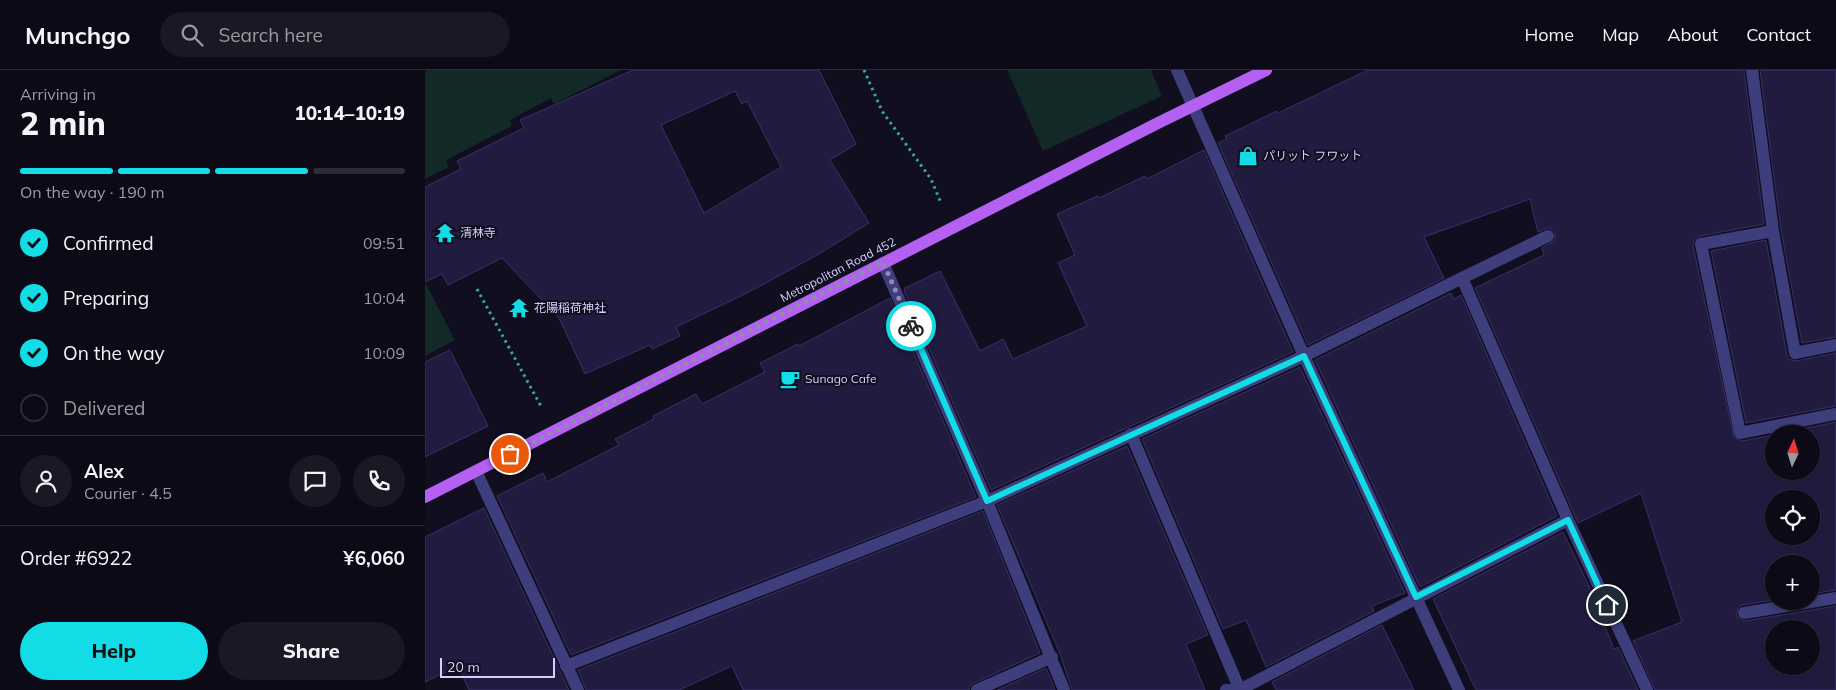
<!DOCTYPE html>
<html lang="en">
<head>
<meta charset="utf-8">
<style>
	:root { --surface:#0c0a17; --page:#1a1824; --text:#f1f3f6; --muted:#9a9aa1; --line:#2c2b36; --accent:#12dde6 }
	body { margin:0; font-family:Mulish,"Noto Sans JP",sans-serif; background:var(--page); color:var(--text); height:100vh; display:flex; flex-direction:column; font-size:19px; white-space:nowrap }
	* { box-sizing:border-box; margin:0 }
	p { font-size:16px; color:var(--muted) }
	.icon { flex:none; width:28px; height:28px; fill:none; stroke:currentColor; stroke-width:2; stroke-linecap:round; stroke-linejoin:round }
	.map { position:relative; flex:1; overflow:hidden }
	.panel { display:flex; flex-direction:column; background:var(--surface); width:425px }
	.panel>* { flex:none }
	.needle { width:32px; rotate:4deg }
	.fabs { position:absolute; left:1340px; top:355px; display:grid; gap:10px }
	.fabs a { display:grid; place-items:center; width:55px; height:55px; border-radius:50%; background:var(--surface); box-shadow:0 2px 8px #0003,0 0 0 1px var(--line); font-size:25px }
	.scale { position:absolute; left:15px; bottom:12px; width:115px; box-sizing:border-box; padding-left:5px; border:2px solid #d3d0fb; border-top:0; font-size:14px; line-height:18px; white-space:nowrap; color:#d3d0fb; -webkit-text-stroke:4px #100e1f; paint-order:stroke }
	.pin { position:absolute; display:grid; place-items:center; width:42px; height:42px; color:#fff; margin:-21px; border:2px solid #fff; border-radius:50%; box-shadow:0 1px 5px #0007 }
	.courier { position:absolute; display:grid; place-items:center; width:50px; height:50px; margin:-25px; border:4px solid #12dde6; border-radius:50%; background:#fff; color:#222; box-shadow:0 1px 6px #0007 }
	.head em { font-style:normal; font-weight:800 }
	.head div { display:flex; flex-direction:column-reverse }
	.head { display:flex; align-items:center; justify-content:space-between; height:85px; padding:0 20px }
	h1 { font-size:32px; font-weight:800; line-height:38px }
	.bar { display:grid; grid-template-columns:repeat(4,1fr); gap:8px 5px; align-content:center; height:60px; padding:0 20px }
	.bar i { height:6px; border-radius:4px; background:var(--line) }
	.bar .selected { background:var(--accent) }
	.bar p { grid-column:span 4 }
	.line { display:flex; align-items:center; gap:12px; padding:0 20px; border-top:1px solid var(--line) }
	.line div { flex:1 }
	.round { display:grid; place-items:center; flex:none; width:52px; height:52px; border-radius:26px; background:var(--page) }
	ol { padding:0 20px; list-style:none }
	li { display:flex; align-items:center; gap:15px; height:55px }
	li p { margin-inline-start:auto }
	li .icon { padding:5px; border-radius:50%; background:var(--accent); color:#111; stroke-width:4 }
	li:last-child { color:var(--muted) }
	li i { width:28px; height:28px; border:2px solid var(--line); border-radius:50% }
	.cta { display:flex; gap:10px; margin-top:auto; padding:10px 20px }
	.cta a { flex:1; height:58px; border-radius:30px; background:var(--accent); color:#111; font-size:20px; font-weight:800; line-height:58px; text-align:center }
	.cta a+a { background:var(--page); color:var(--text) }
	header { display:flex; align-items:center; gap:30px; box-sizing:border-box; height:70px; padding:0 25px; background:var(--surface); border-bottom:1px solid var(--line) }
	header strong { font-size:24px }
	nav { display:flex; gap:28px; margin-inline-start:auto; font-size:18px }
	.search { width:350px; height:45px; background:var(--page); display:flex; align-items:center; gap:12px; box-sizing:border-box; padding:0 18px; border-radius:28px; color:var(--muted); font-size:19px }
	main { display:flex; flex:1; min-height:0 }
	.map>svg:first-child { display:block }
	.green { fill:#122927 }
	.building { fill:#211c3f; stroke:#383069; fill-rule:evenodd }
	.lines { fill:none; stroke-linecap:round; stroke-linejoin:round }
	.path { stroke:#37a99b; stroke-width:3; stroke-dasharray:2.5 4; stroke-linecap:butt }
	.minor { stroke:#3d3e7b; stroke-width:12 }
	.major { stroke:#b360f3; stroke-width:12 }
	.done { stroke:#8f8cae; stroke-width:5; stroke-dasharray:0 9 }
	.route { stroke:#12dde6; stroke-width:6 }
	.labels { text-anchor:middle; stroke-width:4; stroke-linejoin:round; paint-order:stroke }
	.poi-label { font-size:12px; fill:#d3d0fb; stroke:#100e1f; text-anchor:start }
	.street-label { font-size:12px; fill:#d3d0fb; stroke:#100e1f }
</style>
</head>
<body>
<header>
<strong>Munchgo</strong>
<div class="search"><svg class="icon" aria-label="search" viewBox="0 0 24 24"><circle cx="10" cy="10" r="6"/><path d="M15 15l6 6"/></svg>Search here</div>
<nav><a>Home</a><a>Map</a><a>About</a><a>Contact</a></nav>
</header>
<main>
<section class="panel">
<div class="head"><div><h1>2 min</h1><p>Arriving in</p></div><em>10:14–10:19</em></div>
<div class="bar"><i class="selected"></i><i class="selected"></i><i class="selected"></i><i></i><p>On the way · 190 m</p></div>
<ol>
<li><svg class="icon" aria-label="check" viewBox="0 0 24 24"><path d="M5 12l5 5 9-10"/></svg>Confirmed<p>09:51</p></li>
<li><svg class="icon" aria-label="check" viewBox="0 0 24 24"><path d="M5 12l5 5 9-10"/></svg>Preparing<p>10:04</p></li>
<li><svg class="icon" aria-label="check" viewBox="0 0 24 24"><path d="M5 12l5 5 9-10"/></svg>On the way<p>10:09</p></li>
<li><i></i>Delivered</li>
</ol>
<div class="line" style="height:90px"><a class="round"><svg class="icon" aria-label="person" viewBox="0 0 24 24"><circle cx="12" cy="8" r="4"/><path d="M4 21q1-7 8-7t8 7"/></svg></a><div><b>Alex</b><p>Courier · 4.5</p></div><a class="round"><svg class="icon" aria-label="chat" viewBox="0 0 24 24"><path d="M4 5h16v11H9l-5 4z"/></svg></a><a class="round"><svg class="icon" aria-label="phone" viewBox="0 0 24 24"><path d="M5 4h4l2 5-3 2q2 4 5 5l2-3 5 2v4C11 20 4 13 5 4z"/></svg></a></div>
<div class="line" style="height:65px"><div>Order #6922</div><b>¥6,060</b></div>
<div class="cta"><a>Help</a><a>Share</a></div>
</section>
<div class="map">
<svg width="1411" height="620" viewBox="0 0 1411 620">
	<rect width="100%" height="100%" fill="#100e1f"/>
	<!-- green -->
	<path class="green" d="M0 0H196L129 34 126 28 85 50 87 56 21 90 24 97 0 109Z
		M582 0H726L737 26 618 81Z
		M0 212 30 270 0 286Z"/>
	<!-- building -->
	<path class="building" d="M208 0H394L431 74 405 90 444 153 392 185 324 222 251 257 255 266 227 279 225 275 160 304 134 248 77 188 23 215 17 204 0 212V117L36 99 32 91 99 58 95 50ZM310 21 317 34 322 31 356 97 279 143 236 55Z
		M943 0H1319L1339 154 1275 166 1269 171 1268 176 1309 368 1317 371 1349 365V401H1386V364H1353L1411 352V520L1386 524V494H1349V530L1317 535 1314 537 1311 544 1313 548 1320 551 1411 536V620H1230L1208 571 1257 552 1216 423 1153 453 1050 218 1119 185 1117 178 1130 170V163L1127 159 1123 158 1113 162 1105 129 999 167 1019 208 883 275 793 73 802 69 800 66 852 41 853 43ZM1349 429H1386V466H1349ZM1349 559H1386V596H1349Z
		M1335 0H1411V267L1377 273 1356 160Z
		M779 80 868 282 566 420 479 221 480 218 515 201 555 281 578 269 588 289 662 256 633 193 650 185 632 144 673 126 674 128 720 106 722 109Z
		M1341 170 1362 285 1364 289 1371 291 1411 283V336L1321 353 1286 181Z
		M1026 223 1029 229 1036 225 1132 446 995 517 890 290Z
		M465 228 551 427 146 585 72 426 118 403 122 412 194 375 190 369 229 349 228 346 271 324 277 334 340 302 335 293 373 274 374 276Z
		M25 280 63 356 0 387V292Z
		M875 297 980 523 947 536 949 541 841 597 821 550 798 559 717 369Z
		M702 376 783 565 761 574 780 620H647L635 584 572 435Z
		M59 438 134 599 144 620H44L33 596 0 612V467Z
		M558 441 615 583 549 613 545 616 544 620H318L307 596 254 620H161L153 600Z
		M1138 462 1163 514 1189 579 1193 577 1213 620H1051L1008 529Z
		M957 555 989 620H851L847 612Z
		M621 598 630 620H572Z"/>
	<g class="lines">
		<!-- path -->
		<path class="path" d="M439 0 457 41 506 109 516 133
			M52 219 117 338"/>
		<!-- minor -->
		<path class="minor" d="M752 0 879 286 1034 620
			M1327 0 1348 161 1370 283 1411 275
			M1348 161 1276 174 1315 363 1411 344
			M458 193 562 431 639 620
			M1037 208 1123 166
			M706 364 815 620
			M51 401 153 620
			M1319 543 1411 528
			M141 596 562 431 879 286 1037 208 1143 450 1222 620
			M552 620 627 587
			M801 620H814L1143 450"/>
		<!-- major -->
		<path class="major" d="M0 427 733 53 841 0"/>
	</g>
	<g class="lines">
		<!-- done -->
		<path class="done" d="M85 384 458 192 486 256"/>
		<!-- route -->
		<path class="route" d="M486 256 562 431 879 286 991 527 1143 450 1182 535"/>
	</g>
	<!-- icons -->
	<defs>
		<symbol id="shop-bare" viewBox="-9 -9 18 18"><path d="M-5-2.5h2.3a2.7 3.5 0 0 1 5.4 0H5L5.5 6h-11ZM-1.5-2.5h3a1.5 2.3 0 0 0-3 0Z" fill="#12dde6" stroke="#100e1f" stroke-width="2.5" paint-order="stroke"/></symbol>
		<symbol id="temple-bare" viewBox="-9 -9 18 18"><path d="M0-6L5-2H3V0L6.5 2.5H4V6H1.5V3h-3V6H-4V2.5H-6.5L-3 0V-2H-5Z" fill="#12dde6" stroke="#100e1f" stroke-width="2.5" paint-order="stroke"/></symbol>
		<symbol id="cafe-bare" viewBox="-9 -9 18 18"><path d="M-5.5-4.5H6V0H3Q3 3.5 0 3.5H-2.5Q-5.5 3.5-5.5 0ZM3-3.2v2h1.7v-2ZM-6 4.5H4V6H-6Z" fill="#12dde6" stroke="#100e1f" stroke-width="2.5" paint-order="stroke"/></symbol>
	</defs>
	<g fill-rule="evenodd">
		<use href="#shop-bare" x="809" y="72" width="28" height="28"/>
		<use href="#temple-bare" x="6" y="149" width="28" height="28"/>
		<use href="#temple-bare" x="80" y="224" width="28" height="28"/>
		<use href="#cafe-bare" x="351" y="295" width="28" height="28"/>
	</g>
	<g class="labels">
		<!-- poi labels -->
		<g class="poi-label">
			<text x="838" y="90">パリット フワット</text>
			<text x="35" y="167">清林寺</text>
			<text x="109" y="242">花陽稲荷神社</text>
			<text x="380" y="313">Sunago Cafe</text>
		</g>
		<!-- street labels -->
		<g class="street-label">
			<text transform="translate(413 200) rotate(-27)" y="4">Metropolitan Road 452</text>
		</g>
	</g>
</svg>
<div class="fabs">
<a><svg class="needle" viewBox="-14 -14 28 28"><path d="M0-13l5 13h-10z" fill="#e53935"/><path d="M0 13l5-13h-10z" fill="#9a9aa1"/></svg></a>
<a><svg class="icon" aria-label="locate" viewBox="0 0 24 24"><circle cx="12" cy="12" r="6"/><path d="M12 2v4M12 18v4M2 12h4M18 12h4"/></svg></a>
<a>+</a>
<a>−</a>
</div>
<div class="scale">20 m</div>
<div class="pin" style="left:85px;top:384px;background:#ea580c"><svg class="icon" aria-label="bag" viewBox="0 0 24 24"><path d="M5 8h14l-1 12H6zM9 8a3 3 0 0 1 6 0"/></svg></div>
<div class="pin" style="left:1182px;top:535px;background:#1f2937"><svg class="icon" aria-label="home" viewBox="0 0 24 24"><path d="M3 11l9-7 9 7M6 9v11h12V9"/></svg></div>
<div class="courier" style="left:486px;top:256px"><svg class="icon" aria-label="bike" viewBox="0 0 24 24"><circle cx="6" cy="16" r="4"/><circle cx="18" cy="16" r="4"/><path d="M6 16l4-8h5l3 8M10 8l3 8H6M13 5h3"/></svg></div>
</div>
</main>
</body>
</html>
